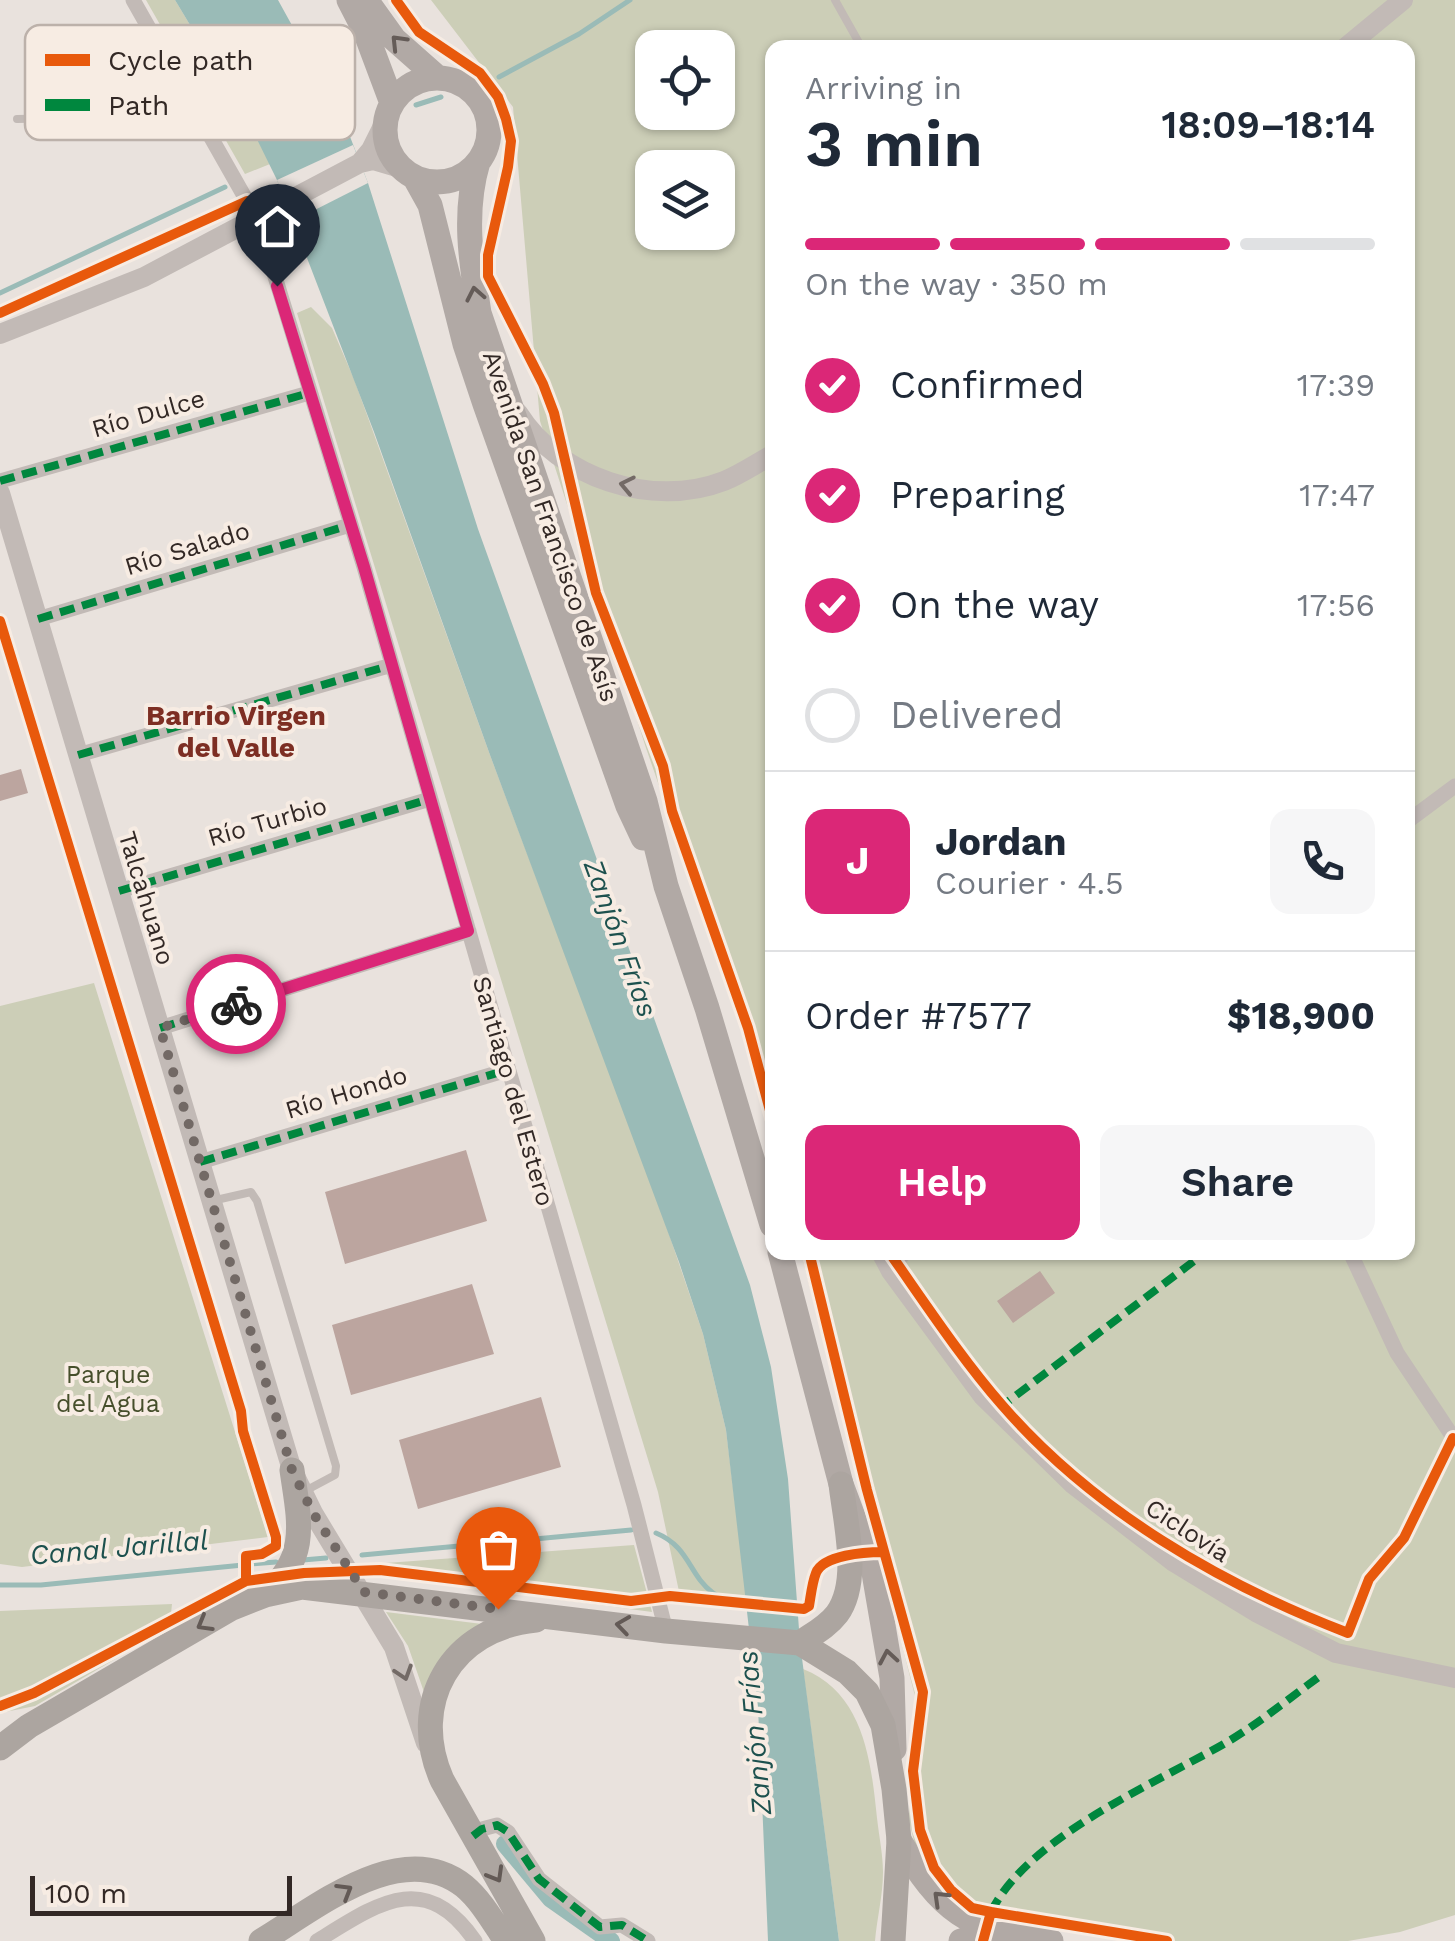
<!DOCTYPE html>
<html lang="en">
<head>
<meta charset="utf-8">
<style>
	:root { --surface:#fff; --page:#f6f6f7; --text:#1f2937; --muted:#747a83; --line:#e0e1e3; --accent:#db2777 }
	body { margin:0; font-family:"Work Sans",sans-serif; background:var(--page); color:var(--text); height:100vh; display:flex; flex-direction:column; font-size:38px; white-space:nowrap }
	* { box-sizing:border-box; margin:0 }
	p { font-size:32px; color:var(--muted) }
	.icon { flex:none; width:55px; height:55px; fill:none; stroke:currentColor; stroke-width:2; stroke-linecap:round; stroke-linejoin:round }
	.map { position:relative; flex:1; overflow:hidden }
	.details { position:absolute; left:765px; top:40px; width:650px; height:1220px; display:flex; flex-direction:column; background:var(--surface); border-radius:20px; box-shadow:0 2px 8px #0004 }
	.details>* { flex:none }
	.fabs { position:absolute; left:635px; top:30px; display:grid; gap:20px }
	.fabs a { display:grid; place-items:center; width:100px; height:100px; border-radius:20px; background:var(--surface); box-shadow:0 2px 8px #0004; font-size:50px }
	.scale { position:absolute; left:30px; bottom:25px; width:262px; box-sizing:border-box; padding-left:10px; border:5px solid #322825; border-top:0; font-size:28px; line-height:35px; white-space:nowrap; color:#322825; -webkit-text-stroke:8px #f7ece3; paint-order:stroke }
	.pin { position:absolute; display:grid; place-items:center; width:85px; height:85px; color:#fff; margin:-102px -42px; border-radius:50% 50% 50% 0; rotate:-45deg; box-shadow:0 0 10px #0007 }
	.pin .icon { rotate:45deg }
	.courier { position:absolute; display:grid; place-items:center; width:100px; height:100px; margin:-50px; border:8px solid #db2777; border-radius:50%; background:#fff; color:#222; box-shadow:0 2px 12px #0007 }
	.summary em { font-style:normal; font-weight:600 }
	.summary div { display:flex; flex-direction:column-reverse }
	.summary { display:flex; align-items:center; justify-content:space-between; height:170px; padding:0 40px }
	h1 { font-size:65px; font-weight:600; line-height:75px }
	.bar { display:grid; grid-template-columns:repeat(4,1fr); gap:15px 10px; align-content:center; height:120px; padding:0 40px }
	.bar i { height:12px; border-radius:8px; background:var(--line) }
	.bar .on { background:var(--accent) }
	.bar p { grid-column:span 4 }
	.line { display:flex; align-items:center; gap:25px; padding:0 40px; border-top:2px solid var(--line) }
	.line div { flex:1 }
	.round { display:grid; place-items:center; flex:none; width:105px; height:105px; border-radius:20px; background:var(--page) }
	ol { padding:0 40px; list-style:none }
	li { display:flex; align-items:center; gap:30px; height:110px }
	li p { margin-inline-start:auto }
	li .icon { padding:10px; border-radius:50%; background:var(--accent); color:#fff; stroke-width:4 }
	li:last-child { color:var(--muted) }
	li i { width:55px; height:55px; border:5px solid var(--line); border-radius:50% }
	.button { display:flex; gap:20px; margin-top:auto; padding:20px 40px }
	.button a { flex:1; height:115px; border-radius:20px; background:var(--accent); color:#fff; font-size:40px; font-weight:600; line-height:115px; text-align:center }
	.button a+a { background:var(--page); color:var(--text) }
	.map>svg:first-child { display:block }
	.green { fill:#ccceb7; fill-rule:evenodd }
	.water { fill:#9abbb7 }
	.pier { fill:#e9e2dd }
	.lines { fill:none; stroke-linecap:round; stroke-linejoin:round }
	.stream { stroke:#9abbb7; stroke-width:5 }
	.canal { stroke:#9abbb7; stroke-width:18 }
	.building { fill:#bca59f }
	.service { stroke:#c2bab6; stroke-width:8 }
	.minor { stroke:#c2bab6; stroke-width:15 }
	.tertiary { stroke:#c2bab6; stroke-width:20 }
	.primary { stroke:#b1a9a5; stroke-width:25 }
	.trunk { stroke:#aca5a0; stroke-width:25 }
	.quiet { stroke:#00873e; stroke-width:8; stroke-dasharray:15 8; stroke-linecap:butt }
	.cycleway-casing { stroke:#f7ece3; stroke-width:16 }
	.cycleway { stroke:#e8590c; stroke-width:10 }
	.oneway { stroke:#655c58 }
	.oneway2 { stroke:#736a66 }
	.oneway3 { stroke:#635a56 }
	.done { stroke:#726965; stroke-width:10; stroke-dasharray:0 18 }
	.route { stroke:#db2777; stroke-width:12 }
	.labels { text-anchor:middle; stroke-width:8; stroke-linejoin:round; paint-order:stroke }
	.street-label { font-size:25px; fill:#322825; stroke:#f7ece3 }
	.park-label { font-size:25px; fill:#464f2b; stroke:#f7ece3 }
	.neighbourhood-label { font-size:28px; font-weight:bold; fill:#7d2e23; stroke:#f7ece3 }
	.water-label { font-size:28px; font-style:italic; fill:#1d514e; stroke:#f7ece3 }
	.key { fill:#f7ece3; stroke:#bcb1aa; stroke-width:2.5 }
	.key-label { font-size:28px; fill:#322825 }
</style>
</head>
<body>
<div class="map">
<svg width="1455" height="1941" viewBox="0 0 1455 1941">
	<rect width="100%" height="100%" fill="#e9e2dd"/>
	<!-- green -->
	<path class="green" d="M146 0H175L249 123 270 164 245 174Z
		M431 0H1455V1915L1400 1932 1348 1941H1158L956 1906 918 1857 909 1821 915 1696 801 1253 1408 1252V48H772V1143L744 1031 646 748 540 421 513 107ZM652 48H718V112H652ZM652 168H718V232H652Z
		M311 307 332 328 354 379 490 755 654 1190 703 1334 726 1430 748 1609 681 1601 658 1492 297 313Z
		M94 983 268 1537 22 1567 0 1564V1006Z
		M634 1545 652 1612 369 1574 372 1564Z
		M172 1604 170 1623 153 1637 35 1706 0 1713V1611Z
		M386 1612 482 1624 444 1654 424 1692 408 1646Z
		M803 1669C864 1693 871 1761 877 1818 879 1836 883 1855 883 1872 883 1895 877 1918 875 1941H839Z"/>
	<!-- water -->
	<path class="water" d="M175 0H278L342 116 368 183 478 529 750 1285 771 1367 788 1479 800 1643 839 1941H768L758 1707 726 1430 703 1334 679 1262 490 755 374 432 277 180 249 123Z"/>
	<!-- pier -->
	<path class="pier" d="M353 145 368 183 293 221 277 180Z"/>
	<g class="lines">
		<!-- stream -->
		<path class="stream" d="M499 77 579 34 630 0
			M416 105 441 97
			M0 293 225 187
			M656 1533C690 1547 688 1574 713 1593 724 1601 740 1603 753 1607
			M362 1555 631 1530
			M303 1560 326 1558
			M251 1564 276 1562
			M0 1585H41L243 1565"/>
		<!-- canal -->
		<path class="canal" d="M505 1844 551 1899 611 1941"/>
	</g>
	<!-- building -->
	<path class="building" d="M21 769 28 793 0 801V775Z
		M466 1150 487 1221 345 1264 325 1192Z
		M1040 1271 1055 1293 1013 1323 997 1301Z
		M472 1284 494 1354 351 1395 332 1325Z
		M541 1397 561 1467 418 1509 399 1440Z"/>
	<g class="lines">
		<!-- service -->
		<path class="service" d="M835 0 862 48
			M17 119 198 115
			M216 1200 251 1192 257 1201 336 1466 335 1475 305 1491
			M894 1268 911 1252"/>
		<!-- minor -->
		<path class="minor" d="M133 0 247 201 269 257 364 567 634 1505 666 1631
			M0 481 309 393
			M38 619 350 525
			M78 755 392 665
			M1408 821 1455 786
			M119 891 430 799
			M160 1028 469 931
			M200 1162 507 1070
			M1350 1252 1397 1353 1455 1440
			M473 1836 482 1829 497 1825 508 1832 539 1879 600 1927 622 1925 648 1941
			M317 1941C377 1904 425 1868 475 1941"/>
		<!-- tertiary -->
		<path class="tertiary" d="M1345 48 1403 0
			M360 163 371 150 386 120
			M0 334 144 277 360 163 373 160 400 168
			M518 413C559 478 652 509 724 481 741 474 757 463 772 455
			M0 493 292 1470 313 1513 394 1647 426 1743
			M881 1252 891 1271 983 1396 1073 1484 1174 1562 1256 1612 1336 1653 1455 1678"/>
		<!-- primary -->
		<path class="primary" d="M349 0 365 31 392 103
			M366 0 394 39 437 77
			M385 130a52 52 0 1 1 104 0a52 52 0 1 1-104 0Z
			M478 162C463 212 471 262 479 313L645 801 666 886 707 1008 772 1225
			M415 178 430 205 465 344 485 404 628 806 643 838
			M780 1252 841 1484 874 1573 892 1678 894 1749
			M899 1840C942 1912 966 1930 1051 1941
			M961 1941 1001 1933"/>
		<!-- trunk -->
		<path class="trunk" d="M266 1594C310 1557 299 1520 292 1470
			M800 1643C813 1634 827 1627 837 1614 861 1581 845 1522 841 1484
			M0 1748 29 1726 232 1608 265 1595 302 1587 666 1631 800 1643 826 1659 847 1672 867 1692 883 1725 894 1789 899 1840 893 1941
			M261 1941C315 1909 401 1836 464 1886 481 1900 494 1923 506 1941
			M533 1941 442 1780C408 1703 451 1628 536 1620"/>
		<!-- quiet -->
		<path class="quiet" d="M0 481 309 393
			M38 619 350 525
			M78 755 392 665
			M119 891 430 799
			M160 1028 469 931
			M200 1162 507 1070
			M998 1409 1206 1252
			M473 1836 482 1829 497 1825 508 1832 539 1879 600 1927 622 1925 648 1941
			M991 1912C1029 1835 1157 1783 1229 1741 1262 1721 1292 1696 1323 1674"/>
		<defs>
			<path id="cycleway" d="M396 0 419 32 480 73 498 97 506 119 511 141 508 167 488 255V276L543 384 554 413 596 593 663 766 672 811 748 1028 772 1118
				M0 313 247 201
				M0 621 241 1411 243 1431 276 1537V1546L262 1554 246 1556V1581
				M809 1252 867 1490 923 1692 913 1771 920 1830 934 1868 951 1890 972 1908 991 1912
				M889 1252C925 1303 961 1358 1002 1405 1093 1510 1220 1584 1348 1633L1369 1579 1404 1538 1453 1438
				M0 1706 34 1693 246 1581 304 1573 380 1570 631 1601 670 1596 804 1609 809 1606C811 1595 812 1583 816 1573 823 1555 865 1552 883 1552
				M983 1941 991 1912 1167 1941"/>
		</defs>
		<!-- cycleway casing -->
		<use href="#cycleway" class="cycleway-casing"/>
		<!-- cycleway -->
		<use href="#cycleway" class="cycleway"/>
	</g>
	<!-- one-way arrows -->
	<defs><path id="oneway-chevron" d="M-2-3.5L2.5 0L-2 3.5" fill="none" stroke-width="1.6" stroke-linecap="round" stroke-linejoin="round" transform="scale(2.5)"/></defs>
	<g class="oneway">
		<use href="#oneway-chevron" transform="translate(398 42) rotate(-134)"/>
		<use href="#oneway-chevron" transform="translate(475 294) rotate(-101)"/>
		<use href="#oneway-chevron" transform="translate(888 1657) rotate(-100)"/>
		<use href="#oneway-chevron" transform="translate(940 1898) rotate(-136)"/>
	</g>
	<g class="oneway2">
		<use href="#oneway-chevron" transform="translate(627 485) rotate(-168)"/>
		<use href="#oneway-chevron" transform="translate(404 1673) rotate(72)"/>
	</g>
	<g class="oneway3">
		<use href="#oneway-chevron" transform="translate(204 1624) rotate(150)"/>
		<use href="#oneway-chevron" transform="translate(623 1625) rotate(-172)"/>
		<use href="#oneway-chevron" transform="translate(496 1875) rotate(60)"/>
		<use href="#oneway-chevron" transform="translate(345 1891) rotate(-31)"/>
	</g>
	<g class="lines">
		<!-- done -->
		<path class="done" d="M236 1004 160 1028 292 1470 313 1513 364 1592 498 1609"/>
		<!-- route -->
		<path class="route" d="M236 1004 468 931 364 567 277 286"/>
	</g>
	<g class="labels">
		<!-- street labels -->
		<g class="street-label">
			<text transform="translate(148 413) rotate(-16)" y="9">Río Dulce</text>
			<text transform="translate(551 526) rotate(71)" y="9">Avenida San Francisco de Asís</text>
			<text transform="translate(187 548) rotate(-17)" y="9">Río Salado</text>
			<text transform="translate(267 821) rotate(-16)" y="9">Río Turbio</text>
			<text transform="translate(147 898) rotate(73)" y="9">Talcahuano</text>
			<text transform="translate(514 1091) rotate(74)" y="9">Santiago del Estero</text>
			<text transform="translate(346 1092) rotate(-17)" y="9">Río Hondo</text>
			<text transform="translate(1188 1530) rotate(33)" y="9">Ciclovía</text>
		</g>
		<!-- park labels -->
		<g class="park-label">
			<text x="108" y="1383">Parque<tspan x="108" dy="29">del Agua</tspan></text>
		</g>
		<!-- neighbourhood labels -->
		<g class="neighbourhood-label">
			<text x="236" y="725">Barrio Virgen<tspan x="236" dy="32">del Valle</tspan></text>
		</g>
		<!-- water labels -->
		<g class="water-label">
			<text transform="translate(621 938) rotate(70)" y="10">Zanjón Frías</text>
			<text transform="translate(119 1547) rotate(-5)" y="10">Canal Jarillal</text>
			<text transform="translate(754 1733) rotate(-95)" y="10">Zanjón Frías</text>
		</g>
	</g>
	<!-- legend -->
	<rect x="25" y="25" width="330" height="115" rx="15" class="key"/>
	<rect x="45" y="54" width="45" height="12" fill="#e8590c"/>
	<rect x="45" y="99" width="45" height="12" fill="#00873e"/>
	<g class="key-label">
		<text x="108" y="70">Cycle path</text>
		<text x="108" y="115">Path</text>
	</g>
</svg>
<div class="fabs">
<a><svg class="icon" aria-label="locate" viewBox="0 0 24 24"><circle cx="12" cy="12" r="6"/><path d="M12 2v4M12 18v4M2 12h4M18 12h4"/></svg></a>
<a><svg class="icon" aria-label="layers" viewBox="0 0 24 24"><path d="M12 4l9 5-9 5-9-5zM3 14l9 5 9-5"/></svg></a>
</div>
<div class="scale">100 m</div>
<div class="pin" style="left:498px;top:1609px;background:#ea580c"><svg class="icon" aria-label="bag" viewBox="0 0 24 24"><path d="M5 8h14l-1 12H6zM9 8a3 3 0 0 1 6 0"/></svg></div>
<div class="pin" style="left:277px;top:286px;background:#1f2937"><svg class="icon" aria-label="home" viewBox="0 0 24 24"><path d="M3 11l9-7 9 7M6 9v11h12V9"/></svg></div>
<div class="courier" style="left:236px;top:1004px"><svg class="icon" aria-label="bike" viewBox="0 0 24 24"><circle cx="6" cy="16" r="4"/><circle cx="18" cy="16" r="4"/><path d="M6 16l4-8h5l3 8M10 8l3 8H6M13 5h3"/></svg></div>
<section class="details">
<div class="summary"><div><h1>3 min</h1><p>Arriving in</p></div><em>18:09–18:14</em></div>
<div class="bar"><i class="on"></i><i class="on"></i><i class="on"></i><i></i><p>On the way · 350 m</p></div>
<ol>
<li><svg class="icon" aria-label="check" viewBox="0 0 24 24"><path d="M5 12l5 5 9-10"/></svg>Confirmed<p>17:39</p></li>
<li><svg class="icon" aria-label="check" viewBox="0 0 24 24"><path d="M5 12l5 5 9-10"/></svg>Preparing<p>17:47</p></li>
<li><svg class="icon" aria-label="check" viewBox="0 0 24 24"><path d="M5 12l5 5 9-10"/></svg>On the way<p>17:56</p></li>
<li><i></i>Delivered</li>
</ol>
<div class="line" style="height:180px"><b class="round" style="background:var(--accent);color:#fff">J</b><div><b>Jordan</b><p>Courier · 4.5</p></div><a class="round"><svg class="icon" aria-label="phone" viewBox="0 0 24 24"><path d="M5 4h4l2 5-3 2q2 4 5 5l2-3 5 2v4C11 20 4 13 5 4z"/></svg></a></div>
<div class="line" style="height:130px"><div>Order #7577</div><b>$18,900</b></div>
<div class="button"><a>Help</a><a>Share</a></div>
</section>
</div>
</body>
</html>
